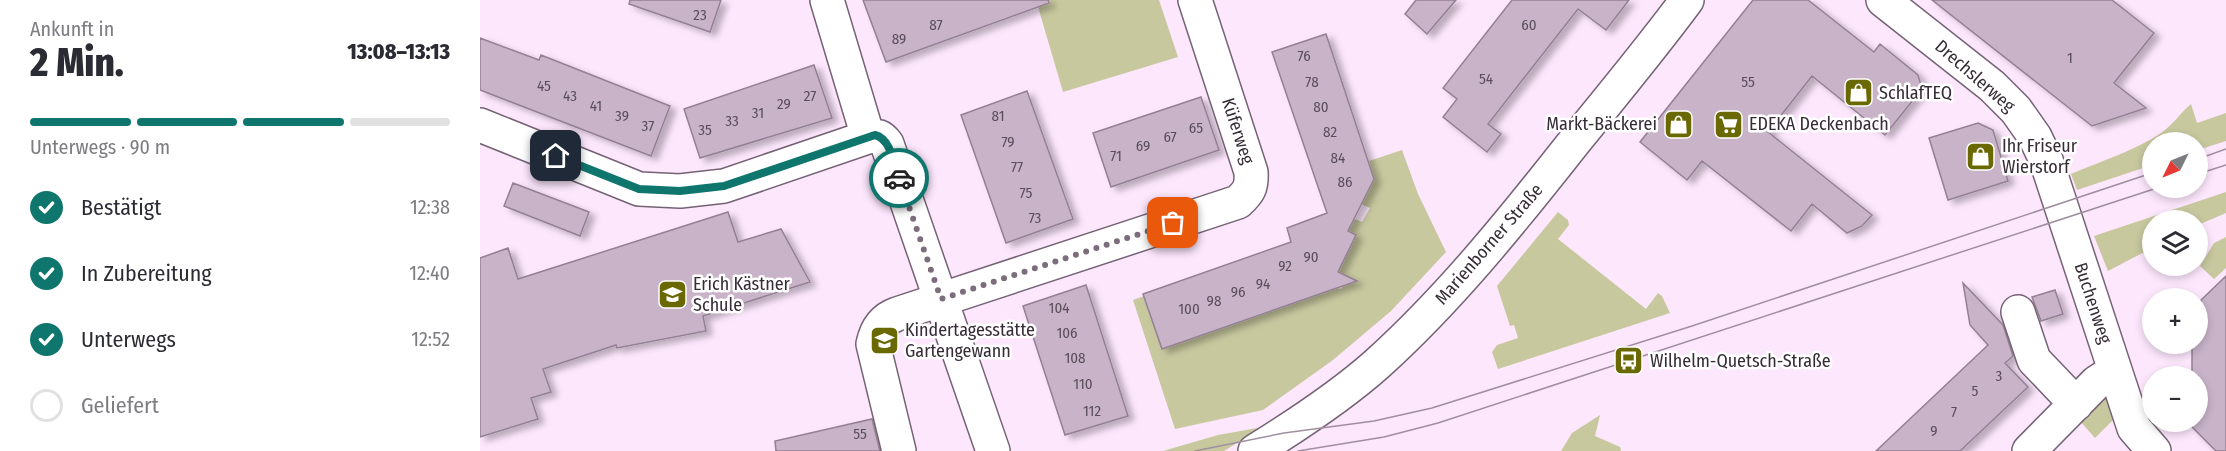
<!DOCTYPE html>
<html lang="de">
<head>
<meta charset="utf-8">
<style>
	:root { --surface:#fff; --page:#f7f7f7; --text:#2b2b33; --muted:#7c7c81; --line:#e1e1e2; --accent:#0f766e }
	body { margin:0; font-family:"Fira Sans Condensed",sans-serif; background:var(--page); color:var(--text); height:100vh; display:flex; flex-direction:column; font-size:22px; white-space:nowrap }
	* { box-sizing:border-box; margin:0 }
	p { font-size:20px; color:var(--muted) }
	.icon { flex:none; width:33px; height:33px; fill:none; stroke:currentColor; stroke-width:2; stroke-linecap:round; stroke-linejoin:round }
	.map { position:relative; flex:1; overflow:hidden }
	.panel { display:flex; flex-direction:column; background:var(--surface); width:480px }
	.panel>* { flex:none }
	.needle { width:39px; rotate:227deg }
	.tools { position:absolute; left:1662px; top:132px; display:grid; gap:12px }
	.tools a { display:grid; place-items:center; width:66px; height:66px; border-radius:50%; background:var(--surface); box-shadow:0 3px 9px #0003; font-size:30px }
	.pin { position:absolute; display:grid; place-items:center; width:51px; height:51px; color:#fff; margin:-26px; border-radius:12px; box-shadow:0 3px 9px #0006 }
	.courier { position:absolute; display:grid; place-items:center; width:60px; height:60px; margin:-30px; border:4px solid #0f766e; border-radius:50%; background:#fff; color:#222; box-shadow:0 2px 8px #0007 }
	.headline em { font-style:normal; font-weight:800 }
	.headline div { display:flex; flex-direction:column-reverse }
	.headline { display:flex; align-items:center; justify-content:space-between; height:102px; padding:0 30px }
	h1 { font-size:39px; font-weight:800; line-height:45px }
	.bar { display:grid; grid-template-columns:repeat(4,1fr); gap:9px 6px; align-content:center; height:72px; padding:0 30px }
	.bar i { height:8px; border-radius:4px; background:var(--line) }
	.bar .on { background:var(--accent) }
	.bar p { grid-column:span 4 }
	ol { padding:0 30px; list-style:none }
	li { display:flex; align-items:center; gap:18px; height:66px }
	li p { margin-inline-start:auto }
	li .icon { padding:6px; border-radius:50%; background:var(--accent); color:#fff; stroke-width:4 }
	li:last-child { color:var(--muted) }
	li i { width:33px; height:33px; border:3px solid var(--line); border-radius:50% }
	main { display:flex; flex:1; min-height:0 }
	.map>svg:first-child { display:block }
	.green { fill:#c7c89e }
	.building { fill:#c8b3c9; stroke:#948094; stroke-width:1.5; filter:url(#shadow) }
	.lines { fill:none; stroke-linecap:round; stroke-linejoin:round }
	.minor-casing { stroke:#756275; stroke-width:36 }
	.minor { stroke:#fff; stroke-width:33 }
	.tram { stroke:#9f8f9f; stroke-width:1.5 }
	.done { stroke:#7b6d7b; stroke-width:6; stroke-dasharray:0 10.8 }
	.route { stroke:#0f766e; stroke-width:8 }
	.labels { text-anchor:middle; stroke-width:5; stroke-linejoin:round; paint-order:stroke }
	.number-label { font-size:15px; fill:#5a4e5a }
	.street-label { font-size:18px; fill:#352c35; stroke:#fff }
	.poi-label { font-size:18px; fill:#352c35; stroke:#fff; text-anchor:start }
</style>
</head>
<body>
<main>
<section class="panel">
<div class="headline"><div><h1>2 Min.</h1><p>Ankunft in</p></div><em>13:08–13:13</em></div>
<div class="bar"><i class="on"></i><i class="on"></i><i class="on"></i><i></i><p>Unterwegs · 90 m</p></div>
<ol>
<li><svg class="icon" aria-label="check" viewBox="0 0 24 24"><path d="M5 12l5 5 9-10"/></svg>Bestätigt<p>12:38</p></li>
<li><svg class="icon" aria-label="check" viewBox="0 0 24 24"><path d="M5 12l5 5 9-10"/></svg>In Zubereitung<p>12:40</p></li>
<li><svg class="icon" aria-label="check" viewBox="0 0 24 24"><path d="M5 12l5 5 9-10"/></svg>Unterwegs<p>12:52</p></li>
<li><i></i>Geliefert</li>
</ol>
</section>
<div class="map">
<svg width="1746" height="451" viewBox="0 0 1746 451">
	<defs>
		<filter id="shadow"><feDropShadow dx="6" dy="4" stdDeviation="3" flood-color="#0004"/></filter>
	</defs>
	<rect width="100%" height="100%" fill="#fde7fd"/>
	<!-- green -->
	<path class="green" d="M556 0H679L698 57 583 92Z
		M1711 104 1717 123 1746 113V141L1718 150V142H1672V165L1597 190 1591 174C1621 161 1654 151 1681 133 1693 125 1700 113 1711 104Z
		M922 150 938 194 966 252 911 311 853 360 783 410 695 429 653 300 664 296 683 349 831 297 855 287 861 289 867 277 858 272 876 235 845 219 849 208 882 222 890 208 881 204 894 179 889 161Z
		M1746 192V213L1718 225V220H1672V248L1628 271 1614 236Z
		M1078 212 1088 220 1089 225 1078 239 1166 309 1178 293 1182 296 1190 313 1018 369 1012 352 1017 345 1038 338 1034 325 1030 326 1017 286Z
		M1746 237V268L1734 279 1720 266 1734 243Z
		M1626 391 1634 419 1615 438 1600 421Z
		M1120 415 1115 436 1140 447 1141 451H1081L1092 433Z
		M783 427 744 451H683L738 435Z"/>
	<!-- building -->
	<path class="building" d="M150 0H241L230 32 149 4Z
		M383 0H568L569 3 406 62Z
		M936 0H976L947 34 925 14Z
		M1032 0H1149L1126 30 1098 9 1008 124 1021 134 1007 152 963 117 977 99 963 88Z
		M1273 0H1328L1394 52 1400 44 1438 75 1442 89 1405 135 1332 76 1288 132 1392 215 1382 226 1367 233 1332 204 1311 231 1222 161 1207 180 1160 142Z
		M1452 0H1632L1674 33 1634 83 1666 108 1612 126Z
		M846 34 894 179 868 231 876 235 858 272 877 281 682 349 663 294 811 242 807 228 847 213 792 52Z
		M0 38 59 60 61 55 190 106 171 156 0 90Z
		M334 65 352 118 220 158 204 109Z
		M547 91 593 219 526 243 481 115Z
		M721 97 739 150 631 187 613 133Z
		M1498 123 1513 130 1528 181 1468 200 1449 138Z
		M33 183 109 212 100 236 24 206Z
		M248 212 258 242 301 229 330 282 223 316 226 331 137 348 136 345 63 369 71 392 51 398 58 419 0 437V258L28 248 38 279Z
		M1746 276V451H1736L1712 427V422H1718V376H1712V344H1718V336H1721V300Z
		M1483 283 1523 325 1533 356 1525 363 1548 387 1480 451H1396L1508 345 1490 325Z
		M606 285 648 416 585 435 543 306Z
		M1575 290 1583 314 1561 321 1552 297Z
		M392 419 400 451H296L295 441Z"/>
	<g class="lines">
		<defs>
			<path id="minor" d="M347 0 388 137
				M1403 0 1512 86 1536 110 1555 137 1566 160 1654 428 1674 451
				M0 125 159 189 200 191 244 186 388 137C398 135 401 136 407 144L513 451
				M1538 312 1554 360 1596 404
				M419 451 393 344C396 330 403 319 417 314L758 202C769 192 772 187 771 172L715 0
				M775 451C817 425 860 397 897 364 969 299 1031 222 1091 146 1130 98 1170 50 1207 0
				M1549 451 1617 382 1634 371"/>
		</defs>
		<!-- minor casing -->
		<use href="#minor" class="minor-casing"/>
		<!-- minor -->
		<use href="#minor" class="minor"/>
		<!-- tram -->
		<path class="tram" d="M1718 159 1746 149
			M1718 174 1746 165
			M715 451 804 433 894 421 952 408 1212 326 1672 173
			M818 451 904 437 958 423 1677 188"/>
	</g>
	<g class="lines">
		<!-- done -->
		<path class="done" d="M419 178 461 299 693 223"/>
		<!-- route -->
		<path class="route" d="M76 156 159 189 200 191 244 186 395 135C411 139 414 164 419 178"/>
	</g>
	<!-- icons -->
	<defs>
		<symbol id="shop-square" viewBox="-11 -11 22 22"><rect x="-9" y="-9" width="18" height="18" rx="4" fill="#696801" stroke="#fff"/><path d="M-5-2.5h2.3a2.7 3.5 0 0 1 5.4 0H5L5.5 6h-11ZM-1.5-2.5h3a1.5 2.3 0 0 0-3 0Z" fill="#fff"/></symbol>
		<symbol id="supermarket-square" viewBox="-11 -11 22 22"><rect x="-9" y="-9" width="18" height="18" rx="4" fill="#696801" stroke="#fff"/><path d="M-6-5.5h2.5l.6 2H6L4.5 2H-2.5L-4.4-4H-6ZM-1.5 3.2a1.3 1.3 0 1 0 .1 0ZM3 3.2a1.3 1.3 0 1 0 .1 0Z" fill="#fff"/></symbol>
		<symbol id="school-square" viewBox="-11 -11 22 22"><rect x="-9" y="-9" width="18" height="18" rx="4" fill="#696801" stroke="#fff"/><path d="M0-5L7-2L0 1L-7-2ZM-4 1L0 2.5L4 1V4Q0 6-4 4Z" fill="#fff"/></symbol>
		<symbol id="bus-square" viewBox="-11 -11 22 22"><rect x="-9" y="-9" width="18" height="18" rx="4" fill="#696801" stroke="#fff"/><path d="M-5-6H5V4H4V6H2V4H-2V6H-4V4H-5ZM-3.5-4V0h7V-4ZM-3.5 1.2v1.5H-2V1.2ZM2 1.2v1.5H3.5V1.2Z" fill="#fff"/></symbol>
	</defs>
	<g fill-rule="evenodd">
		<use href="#shop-square" x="1362" y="76" width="33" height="33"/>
		<use href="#shop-square" x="1182" y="108" width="33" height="33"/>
		<use href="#supermarket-square" x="1232" y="108" width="33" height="33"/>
		<use href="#shop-square" x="1484" y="140" width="33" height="33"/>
		<use href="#school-square" x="176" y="278" width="33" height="33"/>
		<use href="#school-square" x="388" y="324" width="33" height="33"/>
		<use href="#bus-square" x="1132" y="344" width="33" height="33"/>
	</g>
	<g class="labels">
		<!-- number labels -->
		<g class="number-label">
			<text x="220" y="20">23</text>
			<text x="456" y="30">87</text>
			<text x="1049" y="30">60</text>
			<text x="419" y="44">89</text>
			<text x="824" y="61">76</text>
			<text x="1590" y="63">1</text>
			<text x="1006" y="84">54</text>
			<text x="832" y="87">78</text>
			<text x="1268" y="87">55</text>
			<text x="64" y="91">45</text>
			<text x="90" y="101">43</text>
			<text x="330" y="101">27</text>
			<text x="304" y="109">29</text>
			<text x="116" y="111">41</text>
			<text x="841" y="112">80</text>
			<text x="278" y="118">31</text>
			<text x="142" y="121">39</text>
			<text x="518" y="121">81</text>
			<text x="252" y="126">33</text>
			<text x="168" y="131">37</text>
			<text x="716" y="133">65</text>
			<text x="225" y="135">35</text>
			<text x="850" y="137">82</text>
			<text x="690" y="142">67</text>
			<text x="528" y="147">79</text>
			<text x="663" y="151">69</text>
			<text x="636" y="161">71</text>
			<text x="858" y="163">84</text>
			<text x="537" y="172">77</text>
			<text x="865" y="187">86</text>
			<text x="546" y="198">75</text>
			<text x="555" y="223">73</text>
			<text x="831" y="262">90</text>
			<text x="805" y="271">92</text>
			<text x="783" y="289">94</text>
			<text x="758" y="297">96</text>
			<text x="734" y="306">98</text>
			<text x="579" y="313">104</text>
			<text x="709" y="314">100</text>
			<text x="587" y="338">106</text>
			<text x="595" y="363">108</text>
			<text x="1519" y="381">3</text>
			<text x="603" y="389">110</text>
			<text x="1495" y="396">5</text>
			<text x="612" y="416">112</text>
			<text x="1474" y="417">7</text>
			<text x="1454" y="436">9</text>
			<text x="380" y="439">55</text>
		</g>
		<!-- street labels -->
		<g class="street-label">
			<text transform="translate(1495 76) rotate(41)" y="6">Drechslerweg</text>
			<text transform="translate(758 131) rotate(72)" y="6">Küferweg</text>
			<text transform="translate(1009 244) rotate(-49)" y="6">Marienborner Straße</text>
			<text transform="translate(1613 303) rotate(72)" y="6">Buchenweg</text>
		</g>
		<!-- poi labels -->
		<g class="poi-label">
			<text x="1399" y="99">SchlafTEQ</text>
			<text x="1177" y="130" text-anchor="end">Markt-Bäckerei</text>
			<text x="1269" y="130">EDEKA Deckenbach</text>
			<text x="1522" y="152">Ihr Friseur<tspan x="1522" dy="21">Wierstorf</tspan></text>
			<text x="213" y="290">Erich Kästner<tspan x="213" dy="21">Schule</tspan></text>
			<text x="425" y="336">Kindertagesstätte<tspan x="425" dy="21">Gartengewann</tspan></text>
			<text x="1170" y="367">Wilhelm-Quetsch-Straße</text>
		</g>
	</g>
</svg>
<div class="tools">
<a><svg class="needle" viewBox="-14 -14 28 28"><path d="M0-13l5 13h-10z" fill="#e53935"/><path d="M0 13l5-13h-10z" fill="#7c7c81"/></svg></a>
<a><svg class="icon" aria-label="layers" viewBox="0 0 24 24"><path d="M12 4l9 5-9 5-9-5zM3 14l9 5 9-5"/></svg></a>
<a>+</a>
<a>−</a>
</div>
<div class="pin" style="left:693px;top:223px;background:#ea580c"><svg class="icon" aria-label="bag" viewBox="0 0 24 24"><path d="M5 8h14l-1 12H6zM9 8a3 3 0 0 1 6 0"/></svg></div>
<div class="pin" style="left:76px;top:156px;background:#1f2937"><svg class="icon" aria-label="home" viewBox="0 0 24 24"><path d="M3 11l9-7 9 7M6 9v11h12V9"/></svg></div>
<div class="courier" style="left:419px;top:178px"><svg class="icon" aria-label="car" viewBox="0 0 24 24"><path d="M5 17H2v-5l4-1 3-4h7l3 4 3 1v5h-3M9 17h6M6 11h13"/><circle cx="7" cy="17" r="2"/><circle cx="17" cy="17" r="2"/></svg></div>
</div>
</main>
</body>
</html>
